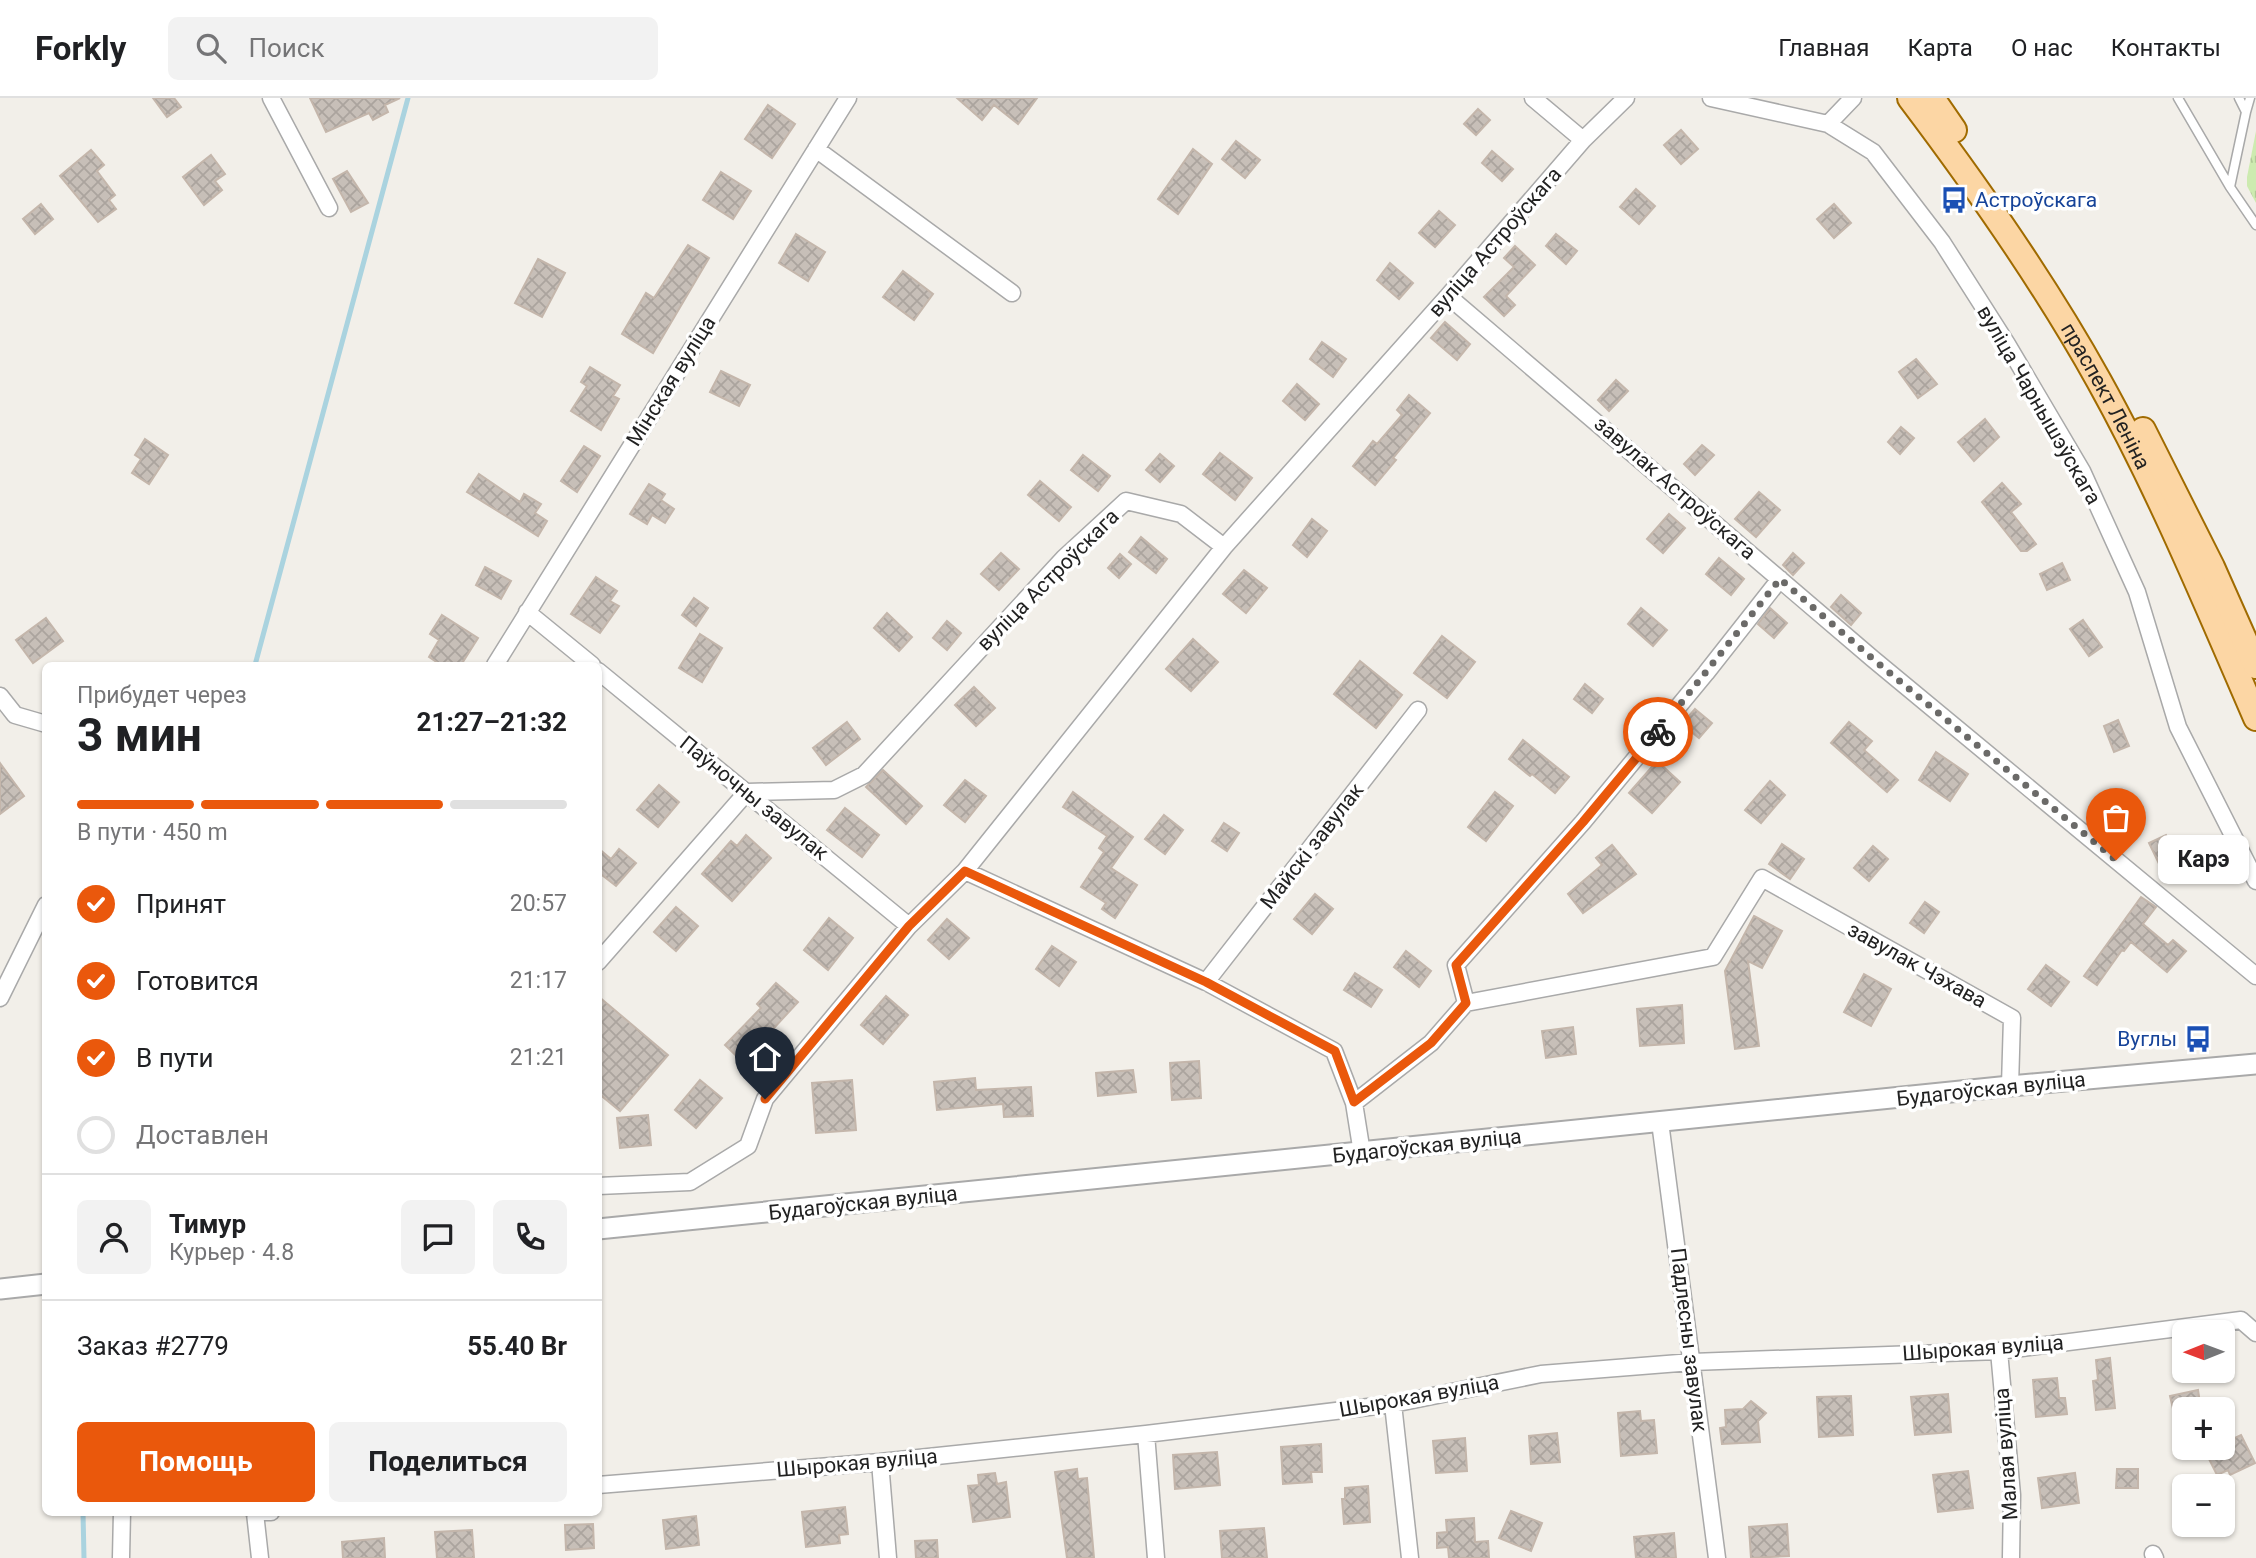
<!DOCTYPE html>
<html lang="ru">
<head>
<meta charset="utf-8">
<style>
	:root { --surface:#fff; --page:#f2f2f2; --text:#202124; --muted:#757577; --line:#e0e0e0; --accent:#ea580c }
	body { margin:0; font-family:Roboto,sans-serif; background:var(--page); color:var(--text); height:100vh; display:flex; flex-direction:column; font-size:26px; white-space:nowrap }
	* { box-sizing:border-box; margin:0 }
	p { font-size:23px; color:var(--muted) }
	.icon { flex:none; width:38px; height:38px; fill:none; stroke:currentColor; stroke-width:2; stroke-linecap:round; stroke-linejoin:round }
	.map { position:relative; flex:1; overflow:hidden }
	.side { position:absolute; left:42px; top:564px; width:560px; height:854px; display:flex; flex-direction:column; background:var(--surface); border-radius:10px; box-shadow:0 2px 5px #0004 }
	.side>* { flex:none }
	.needle { width:46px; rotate:269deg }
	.buttons { position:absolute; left:2172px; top:1222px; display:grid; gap:14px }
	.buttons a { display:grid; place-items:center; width:63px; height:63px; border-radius:10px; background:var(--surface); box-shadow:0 2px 5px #0004; font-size:35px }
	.pin { position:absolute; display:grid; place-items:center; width:60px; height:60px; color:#fff; margin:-72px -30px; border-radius:50% 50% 50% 0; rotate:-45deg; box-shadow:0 0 7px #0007 }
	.pin .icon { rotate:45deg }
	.courier { position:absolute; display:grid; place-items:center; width:70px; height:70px; margin:-35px; border:5px solid #ea580c; border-radius:50%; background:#fff; color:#222; box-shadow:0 2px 9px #0007 }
	.bubble { position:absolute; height:49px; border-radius:10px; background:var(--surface); box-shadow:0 2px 5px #0004; font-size:23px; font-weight:700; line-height:49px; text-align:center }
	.headline em { font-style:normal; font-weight:700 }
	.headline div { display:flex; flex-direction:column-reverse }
	.headline { display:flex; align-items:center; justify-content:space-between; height:119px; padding:0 35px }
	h1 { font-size:46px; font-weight:700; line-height:52px }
	.bar { display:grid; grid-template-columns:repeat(4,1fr); gap:10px 7px; align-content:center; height:84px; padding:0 35px }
	.bar i { height:9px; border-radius:5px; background:var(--line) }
	.bar .selected { background:var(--accent) }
	.bar p { grid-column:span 4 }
	.line { display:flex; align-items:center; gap:18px; padding:0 35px; border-top:2px solid var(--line) }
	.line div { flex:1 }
	.round { display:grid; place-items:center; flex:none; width:74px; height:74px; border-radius:10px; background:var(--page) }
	ol { padding:0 35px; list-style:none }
	li { display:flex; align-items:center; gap:21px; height:77px }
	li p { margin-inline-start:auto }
	li .icon { padding:7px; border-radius:50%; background:var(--accent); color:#fff; stroke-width:4 }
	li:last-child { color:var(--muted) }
	li i { width:38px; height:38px; border:4px solid var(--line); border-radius:50% }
	.action { display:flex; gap:14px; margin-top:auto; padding:14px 35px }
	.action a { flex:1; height:80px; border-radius:10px; background:var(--accent); color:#fff; font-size:28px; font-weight:700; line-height:80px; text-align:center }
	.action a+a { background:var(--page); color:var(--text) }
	header { display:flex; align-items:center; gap:42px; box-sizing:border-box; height:98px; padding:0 35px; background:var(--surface); border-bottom:2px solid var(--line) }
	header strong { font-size:33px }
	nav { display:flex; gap:38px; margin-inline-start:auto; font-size:24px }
	.search { width:490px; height:63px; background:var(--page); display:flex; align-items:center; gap:18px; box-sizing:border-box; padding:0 24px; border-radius:10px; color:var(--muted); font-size:26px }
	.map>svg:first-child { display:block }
	.grass { fill:url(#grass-tufts) }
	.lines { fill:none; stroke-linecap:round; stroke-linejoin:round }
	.stream { stroke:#aad3df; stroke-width:5 }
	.building { fill:url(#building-cross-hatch); stroke:#c4b6ab; stroke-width:2 }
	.service-casing { stroke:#a9a9a9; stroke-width:11 }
	.minor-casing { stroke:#a9a9a9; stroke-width:19 }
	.tertiary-casing { stroke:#a9a9a9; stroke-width:23 }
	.primary-casing { stroke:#a06b00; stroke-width:28 }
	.service { stroke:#fff; stroke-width:8 }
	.minor { stroke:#fff; stroke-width:16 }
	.tertiary { stroke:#fff; stroke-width:19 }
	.primary { stroke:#fcd6a4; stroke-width:24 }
	.done { stroke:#6b6a68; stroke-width:7; stroke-dasharray:0 12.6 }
	.route { stroke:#ea580c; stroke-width:9 }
	.labels { text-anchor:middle; stroke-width:7; stroke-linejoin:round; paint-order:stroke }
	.transit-label { font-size:21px; fill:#164399; stroke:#fff; text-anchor:start }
	.street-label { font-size:21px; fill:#222; stroke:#fff }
</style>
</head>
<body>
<header>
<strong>Forkly</strong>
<div class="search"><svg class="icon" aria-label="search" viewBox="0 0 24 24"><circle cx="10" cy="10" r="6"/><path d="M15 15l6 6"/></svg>Поиск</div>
<nav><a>Главная</a><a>Карта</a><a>О нас</a><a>Контакты</a></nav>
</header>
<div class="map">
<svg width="2256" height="1460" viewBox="0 0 2256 1460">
	<defs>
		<pattern id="grass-tufts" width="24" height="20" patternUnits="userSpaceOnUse" patternTransform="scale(1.75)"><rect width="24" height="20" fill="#cdebb0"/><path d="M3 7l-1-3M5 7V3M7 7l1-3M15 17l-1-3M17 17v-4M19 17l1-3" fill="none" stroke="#b0c997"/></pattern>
		<pattern id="building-cross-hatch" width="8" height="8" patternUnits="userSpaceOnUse" patternTransform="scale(1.75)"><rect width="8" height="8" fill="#c7bfb8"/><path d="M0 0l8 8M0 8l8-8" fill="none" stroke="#aba49e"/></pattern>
	</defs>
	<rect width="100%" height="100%" fill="#f2efe9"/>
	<!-- grass -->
	<path class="grass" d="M2256 33V105L2247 88V79Z"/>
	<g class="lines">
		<!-- stream -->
		<path class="stream" d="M255 567 408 0
			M83 1414 84 1460"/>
	</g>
	<!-- building -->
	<path class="building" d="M153 0H174L181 9 167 19Z
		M310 0H400L385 7 388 14 373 22 369 15 326 34Z
		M957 0H1037L1018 26 994 7 982 22Z
		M768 7 795 26 772 60 745 41Z
		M1478 11 1490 22 1476 37 1464 26Z
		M1681 32 1698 51 1681 66 1664 47Z
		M1236 43 1260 62 1245 80 1222 61Z
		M1193 51 1212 66 1178 116 1158 101Z
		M91 52 104 67 97 73 115 97 109 102 116 111 98 124 60 78Z
		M1492 53 1513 71 1502 83 1482 65Z
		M211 57 225 76 215 83 222 92 204 107 183 79Z
		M347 73 368 105 351 114 333 81Z
		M721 74 751 93 733 121 703 102Z
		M1636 91 1655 108 1639 126 1620 109Z
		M41 106 53 121 35 136 23 121Z
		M1834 106 1851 125 1834 140 1817 121Z
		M1439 113 1455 127 1435 149 1419 135Z
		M796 136 825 154 808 183 779 165Z
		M1556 136 1577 153 1566 166 1546 148Z
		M688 147 709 160 653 255 622 236 646 195 654 200Z
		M1515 148 1535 167 1506 198 1515 207 1504 218 1484 199 1514 169 1504 160Z
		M538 161 565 175 542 219 515 205Z
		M1390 165 1413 185 1399 201 1377 182Z
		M903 173 933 196 914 222 883 199Z
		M1445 224 1470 246 1457 262 1431 240Z
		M1322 244 1346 261 1333 279 1310 261Z
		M1916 261 1937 286 1918 300 1899 274Z
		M590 269 620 287 613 298 619 301 601 332 571 313 587 288 581 284Z
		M721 273 750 287 739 308 710 294Z
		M1616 282 1628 293 1609 313 1598 302Z
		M1297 286 1319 306 1305 322 1283 303Z
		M1409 297 1430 315 1393 360 1396 362 1375 387 1353 368 1373 343 1377 346 1402 317 1397 312Z
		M1985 321 1999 339 1974 363 1958 344Z
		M1901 329 1914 340 1900 356 1888 344Z
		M145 341 168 357 149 386 132 375 141 361 135 357Z
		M1702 347 1714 357 1695 377 1684 366Z
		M584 348 600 358 577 394 561 383Z
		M1220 355 1252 380 1235 402 1203 376Z
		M1160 356 1174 368 1160 384 1146 372Z
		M1083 357 1110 378 1098 393 1071 372Z
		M479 376 520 404 524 396 541 406 535 415 547 423 538 438 467 394Z
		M1040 383 1071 409 1059 423 1028 397Z
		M2002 385 2021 406 2011 414 2036 446 2027 453H2021L1982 404Z
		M649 386 665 396 661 402 674 411 665 425 652 417 647 426 630 416Z
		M1759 394 1780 412 1756 439 1735 421Z
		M1669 416 1685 430 1663 455 1647 441Z
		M1312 421 1327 433 1307 459 1293 447Z
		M1141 439 1167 461 1156 475 1129 454Z
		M1001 455 1019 471 999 492 981 476Z
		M1793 455 1804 465 1793 477 1783 467Z
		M1120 456 1131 466 1119 480 1108 470Z
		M1719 460 1744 481 1731 497 1706 476Z
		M2062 465 2070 482 2047 492 2040 476Z
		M485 469 511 483 501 501 476 487Z
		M1244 472 1267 490 1246 515 1223 496Z
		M596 479 617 493 610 503 619 508 600 535 571 516Z
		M1841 497 1861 515 1851 527 1831 509Z
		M694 500 708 510 696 528 682 517Z
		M1641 510 1667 532 1653 548 1628 526Z
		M1770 510 1787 525 1774 540 1758 526Z
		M887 515 912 539 899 553 874 530Z
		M442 517 478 540 461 567H441L429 559 439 542 430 536Z
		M46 520 63 543 33 565 16 542Z
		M2083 522 2102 549 2089 558 2070 531Z
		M947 523 961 535 947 552 933 540Z
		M700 536 722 550 702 584 679 570Z
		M1442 538 1475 564 1447 600 1414 575Z
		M1193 541 1218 564 1191 593 1166 571Z
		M1360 563 1402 597 1376 630 1334 596Z
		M1585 586 1603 601 1592 615 1574 601Z
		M974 589 995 610 976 628 955 607Z
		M1695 611 1712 625 1699 640 1682 626Z
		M2118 622 2129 648 2114 654 2104 628Z
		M847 624 860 641 826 667 813 650Z
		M1849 624 1872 643 1864 652 1898 682 1887 694 1831 645Z
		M1523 642 1569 679 1555 695 1532 676 1530 678 1509 661Z
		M1936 654 1968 676 1950 703 1919 682Z
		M1657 663 1680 684 1652 715 1629 695Z
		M0 665 24 698 0 716Z
		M883 672 922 708 906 726 866 689Z
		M965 682 986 698 965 724 944 707Z
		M1770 683 1785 697 1761 725 1745 712Z
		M659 687 679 704 658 729 637 712Z
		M1073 694 1133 739 1111 770 1137 787 1115 820 1102 811 1106 805 1081 789 1104 754 1099 750 1107 738 1063 709Z
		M1495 694 1513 708 1486 743 1468 729Z
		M845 710 879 737 862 759 827 732Z
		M1164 717 1183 732 1165 756 1145 741Z
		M1224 725 1239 735 1227 753 1212 743Z
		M746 737 771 760 732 803 702 776 731 743 737 748Z
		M2166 737 2178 762 2161 770 2149 745Z
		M1782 746 1804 761 1790 781 1769 766Z
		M1612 747 1636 776 1583 815 1568 796 1602 767 1596 760Z
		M1873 748 1888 761 1869 783 1854 770Z
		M598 750 611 761 619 751 636 765 616 788 598 774Z
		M1315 796 1333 811 1312 836 1294 821Z
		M2141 799 2156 809 2143 826 2168 847 2173 842 2186 853 2167 874 2131 844 2124 853 2122 852 2097 887 2084 878Z
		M1925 804 1939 814 1924 835 1910 825Z
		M676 809 698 828 676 853 654 834Z
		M1754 818 1782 833 1762 870 1748 863 1759 948 1735 951 1725 873Z
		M829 820 853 840 828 872 804 852Z
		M947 821 969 840 949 861 928 842Z
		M1052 848 1076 864 1059 888 1036 871Z
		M1406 853 1431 873 1419 889 1394 869Z
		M2046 867 2069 884 2051 908 2028 891Z
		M1355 875 1382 892 1371 909 1344 892Z
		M1864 876 1891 891 1871 928 1844 914Z
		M776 885 798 904 761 944 766 949 758 957 762 961 751 972 725 947 761 910 757 906Z
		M598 898 668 957 620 1013 598 995Z
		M886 898 908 917 883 946 861 927Z
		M1682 907 1684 945 1640 948 1637 911Z
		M1573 929 1576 956 1546 960 1542 933Z
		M1199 963 1201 1000 1172 1002 1170 965Z
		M1133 972 1136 994 1098 998 1096 975Z
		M975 980 976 992 1031 989 1033 1018 1004 1019 1003 1006 937 1012 934 984Z
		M700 982 722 1000 696 1030 675 1012Z
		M852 982 856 1032 816 1035 812 985Z
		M648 1017 651 1047 620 1050 617 1020Z
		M2110 1260 2115 1310 2096 1312 2093 1283 2098 1282 2096 1262Z
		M2057 1280 2059 1300H2065L2067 1316 2036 1319 2033 1282Z
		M2198 1292 2201 1311H2173L2170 1298Z
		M1948 1296 1951 1334 1915 1337 1911 1299Z
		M1851 1298 1853 1337 1819 1339 1817 1299Z
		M1751 1303 1766 1315 1758 1323 1760 1344 1722 1346 1720 1330 1726 1329 1725 1312 1743 1311Z
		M1640 1313 1641 1323 1654 1322 1657 1355 1621 1358 1618 1315Z
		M1557 1335 1560 1364 1531 1366 1529 1338Z
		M2241 1337 2255 1365 2230 1377 2228 1372 2217 1377 2206 1355 2217 1349H2222V1346Z
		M1465 1340 1467 1373 1436 1375 1433 1343Z
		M1321 1346 1322 1374H1311L1312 1384 1283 1386 1281 1349Z
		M1217 1354 1220 1387 1175 1391 1173 1357Z
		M1077 1371 1078 1381 1087 1380 1094 1460H1067L1055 1374Z
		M2117 1371H2138V1390H2116Z
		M1968 1373 1973 1410 1938 1414 1933 1377Z
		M995 1375 997 1386 1006 1384 1010 1419 973 1424 968 1388 979 1387 978 1377Z
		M2075 1375 2079 1405 2042 1410 2038 1380Z
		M1368 1388 1370 1424 1344 1426 1342 1401H1345V1390Z
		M845 1409 848 1436 839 1437 840 1445 806 1449 802 1414Z
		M1511 1413 1542 1425 1531 1453 1499 1440Z
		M696 1418 699 1447 666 1451 663 1422Z
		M1474 1420 1475 1444 1488 1443 1489 1460H1449L1448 1449 1437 1450V1435L1447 1434 1446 1422Z
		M593 1426 594 1450 566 1452 565 1427Z
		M1787 1426 1789 1458 1751 1460 1749 1429Z
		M1264 1430 1267 1460H1222L1220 1433Z
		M472 1432 474 1460H437L435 1434Z
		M1674 1435 1676 1460H1636L1634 1439Z
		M384 1440 385 1460H343L342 1444Z
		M937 1442 938 1460H916L915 1443Z"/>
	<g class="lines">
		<defs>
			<path id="service" d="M2178 0 2230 89 2246 14 2239 0
				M2246 14 2250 0
				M2230 89 2256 127"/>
			<path id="minor" d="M271 0 329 110
				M1533 0 1583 42
				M1711 0 1828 26 1853 0
				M1828 26 1873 54 1942 144 2007 246 2082 373 2137 494 2178 629 2256 783
				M816 51 1012 195
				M1448 198 1873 561 2256 878
				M527 514 592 567
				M495 567 848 0
				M598 573 909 828
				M0 598 15 617 46 626
				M965 773 1224 449
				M598 864 747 694 834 692 864 677 1064 460 1126 403 1181 416 1224 449 1448 198 1583 42 1626 0
				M1206 884 1418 612
				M0 900 46 807
				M1466 905 1713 859 1762 780 2012 920 2010 988
				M1660 1024 1717 1460
				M1362 1055 1354 1005 1431 945 1466 905 1456 867 1583 724 1706 575 1780 481
				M598 1088 690 1084 748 1048 765 1001 909 828 965 773 1206 884 1334 953 1354 1005
				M1999 1253 2012 1397 2011 1460
				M1393 1306 1410 1460
				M1146 1336 1156 1460
				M880 1364 888 1460
				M598 1387 880 1364 1146 1336 1393 1306 1541 1276 1692 1264 1999 1253 2241 1222 2256 1235
				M254 1414H271
				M255 1415 260 1460
				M2153 1456 2155 1460
				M121 1460 122 1414"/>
			<path id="tertiary" d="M598 1131 2010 988 2256 966
				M0 1191 46 1186"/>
			<g id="primary">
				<path id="s1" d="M1910 0C1978 90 2044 184 2099 283 2159 391 2207 507 2256 620"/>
				<path d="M1932 0 1954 32"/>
				<path d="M2143 332 2212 469 2256 568"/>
			</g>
		</defs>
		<!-- service casing -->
		<use href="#service" class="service-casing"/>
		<!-- minor casing -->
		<use href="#minor" class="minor-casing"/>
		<!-- tertiary casing -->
		<use href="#tertiary" class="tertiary-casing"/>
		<!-- primary casing -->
		<use href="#primary" class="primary-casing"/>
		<!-- service -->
		<use href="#service" class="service"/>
		<!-- minor -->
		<use href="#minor" class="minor"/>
		<!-- tertiary -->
		<use href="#tertiary" class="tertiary"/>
		<!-- primary -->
		<use href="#primary" class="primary"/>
	</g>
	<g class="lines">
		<!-- done -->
		<path class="done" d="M1658 634 1780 481 1873 561 2116 762"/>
		<!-- route -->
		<path class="route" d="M765 1001 909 828 965 773 1206 884 1335 953 1354 1004 1431 945 1466 905 1456 867 1583 724 1658 634"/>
	</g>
	<!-- icons -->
	<defs>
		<symbol id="bus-bare" viewBox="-9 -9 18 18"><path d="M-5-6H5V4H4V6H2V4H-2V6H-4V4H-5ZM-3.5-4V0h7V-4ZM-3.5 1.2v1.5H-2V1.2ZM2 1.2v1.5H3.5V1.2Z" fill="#1a4fb4" stroke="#fff" stroke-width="2.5" paint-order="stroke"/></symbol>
	</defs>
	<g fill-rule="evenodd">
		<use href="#bus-bare" x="1935" y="83" width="38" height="38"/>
		<use href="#bus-bare" x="2179" y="922" width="38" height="38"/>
	</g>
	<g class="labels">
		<!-- transit labels -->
		<g class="transit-label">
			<text x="1975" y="109">Астроўскага</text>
			<text x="2177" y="948" text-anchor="end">Вуглы</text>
		</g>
		<!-- street labels -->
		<g class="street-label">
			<text transform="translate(1495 144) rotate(-49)" y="7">вуліца Астроўскага</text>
			<text transform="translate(671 283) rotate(-58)" y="7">Мінская вуліца</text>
			<text dy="7" stroke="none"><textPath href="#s1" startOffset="357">праспект Леніна</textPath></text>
			<text transform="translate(2039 307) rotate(60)" y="7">вуліца Чарнышэўскага</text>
			<text transform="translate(1675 390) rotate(41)" y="7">завулак Астроўскага</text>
			<text transform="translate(1048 482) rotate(-45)" y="7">вуліца Астроўскага</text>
			<text transform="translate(754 700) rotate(39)" y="7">Паўночны завулак</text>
			<text transform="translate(1312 748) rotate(-52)" y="7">Майскі завулак</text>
			<text transform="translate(1917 867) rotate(29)" y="7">завулак Чэхава</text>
			<text transform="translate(1991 991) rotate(-6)" y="7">Будагоўская вуліца</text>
			<text transform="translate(1427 1048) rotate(-6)" y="7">Будагоўская вуліца</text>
			<text transform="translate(863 1105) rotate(-6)" y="7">Будагоўская вуліца</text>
			<text transform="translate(1689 1242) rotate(83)" y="7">Падлесны завулак</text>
			<text transform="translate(1983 1250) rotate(-4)" y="7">Шырокая вуліца</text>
			<text transform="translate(1419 1298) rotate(-10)" y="7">Шырокая вуліца</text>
			<text transform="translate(2006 1356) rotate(-94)" y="7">Малая вуліца</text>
			<text transform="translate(857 1365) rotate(-5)" y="7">Шырокая вуліца</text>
		</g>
	</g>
</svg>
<div class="buttons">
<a><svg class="needle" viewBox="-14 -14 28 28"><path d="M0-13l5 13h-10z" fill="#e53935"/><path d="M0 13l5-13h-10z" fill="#757577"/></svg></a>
<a>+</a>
<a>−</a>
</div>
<div class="pin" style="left:2116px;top:762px;background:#ea580c"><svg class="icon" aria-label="bag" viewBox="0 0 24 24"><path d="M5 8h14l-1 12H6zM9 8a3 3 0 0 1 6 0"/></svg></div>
<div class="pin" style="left:765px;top:1001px;background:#1f2937"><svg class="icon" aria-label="home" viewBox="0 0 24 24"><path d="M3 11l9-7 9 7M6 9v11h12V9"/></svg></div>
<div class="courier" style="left:1658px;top:634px"><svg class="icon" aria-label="bike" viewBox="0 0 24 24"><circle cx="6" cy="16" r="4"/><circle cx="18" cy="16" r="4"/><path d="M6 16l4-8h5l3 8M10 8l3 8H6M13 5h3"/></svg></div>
<div class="bubble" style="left:2158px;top:737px;width:91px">Карэ</div>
<section class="side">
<div class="headline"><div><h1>3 мин</h1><p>Прибудет через</p></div><em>21:27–21:32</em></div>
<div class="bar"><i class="selected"></i><i class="selected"></i><i class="selected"></i><i></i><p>В пути · 450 m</p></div>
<ol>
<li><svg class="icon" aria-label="check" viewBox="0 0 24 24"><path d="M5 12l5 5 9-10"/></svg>Принят<p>20:57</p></li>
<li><svg class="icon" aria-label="check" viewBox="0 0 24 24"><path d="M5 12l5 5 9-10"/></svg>Готовится<p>21:17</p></li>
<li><svg class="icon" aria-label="check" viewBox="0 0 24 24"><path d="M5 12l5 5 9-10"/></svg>В пути<p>21:21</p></li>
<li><i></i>Доставлен</li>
</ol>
<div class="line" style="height:126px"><a class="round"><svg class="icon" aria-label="person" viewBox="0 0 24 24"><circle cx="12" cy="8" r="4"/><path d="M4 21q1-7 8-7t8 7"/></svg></a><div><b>Тимур</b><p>Курьер · 4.8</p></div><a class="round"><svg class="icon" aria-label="chat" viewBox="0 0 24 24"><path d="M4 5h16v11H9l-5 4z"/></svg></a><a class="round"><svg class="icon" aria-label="phone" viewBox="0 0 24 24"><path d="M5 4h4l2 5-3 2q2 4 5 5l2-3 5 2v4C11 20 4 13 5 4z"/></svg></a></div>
<div class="line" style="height:91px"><div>Заказ #2779</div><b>55.40 Br</b></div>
<div class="action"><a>Помощь</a><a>Поделиться</a></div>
</section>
</div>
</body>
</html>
